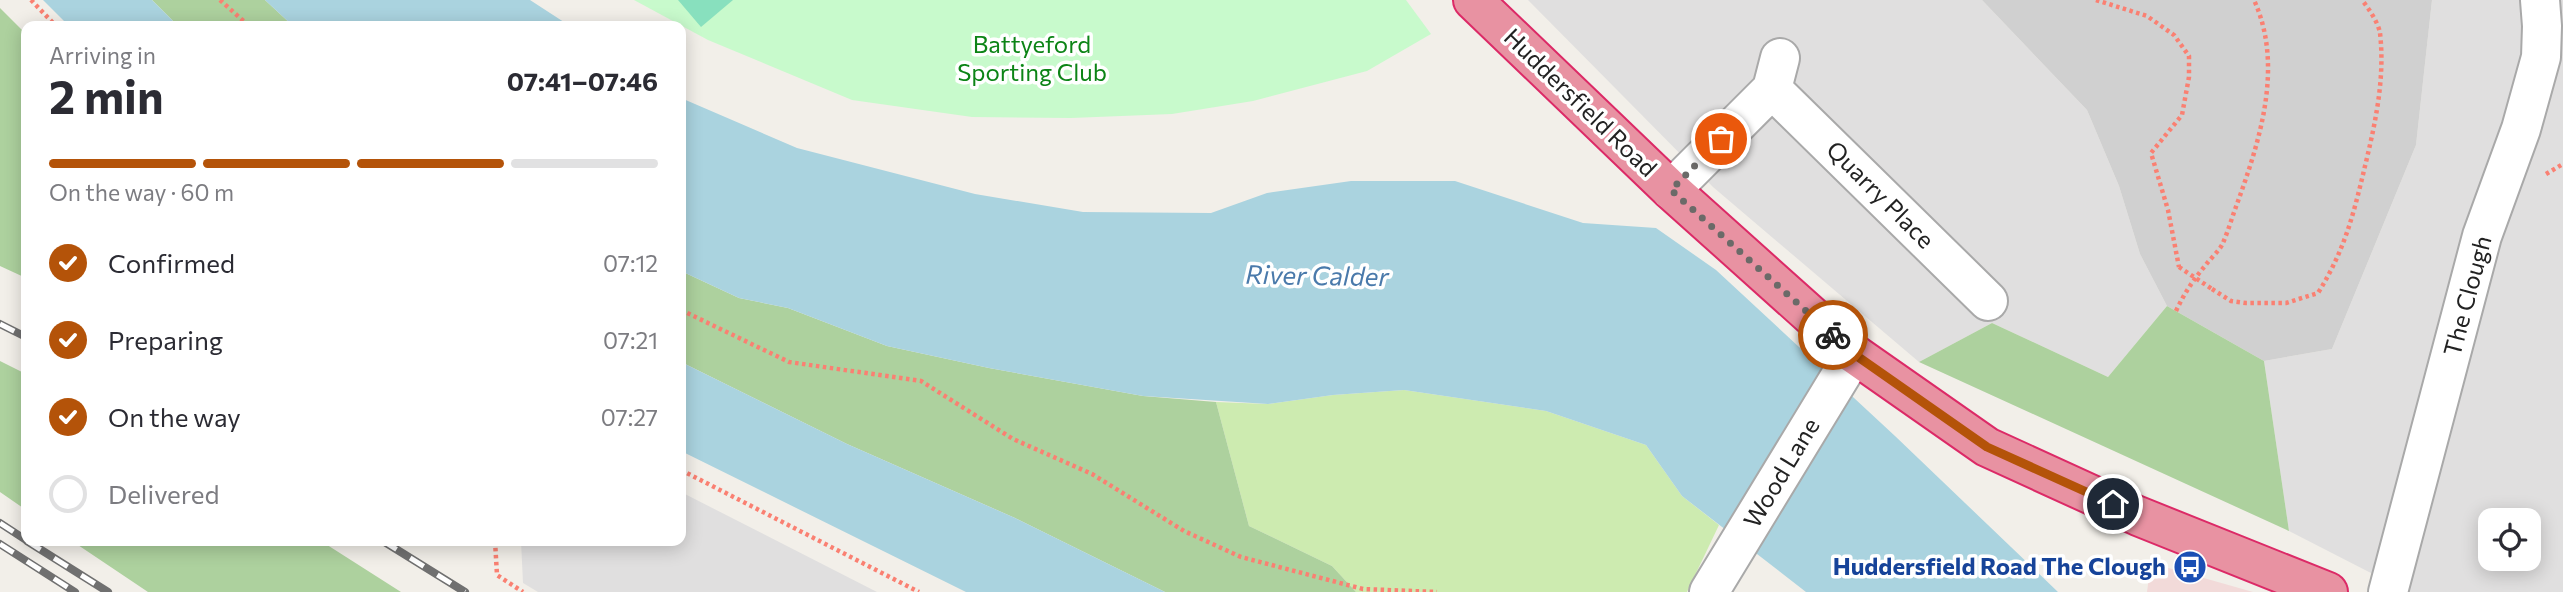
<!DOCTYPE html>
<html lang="en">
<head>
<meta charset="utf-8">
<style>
	:root { --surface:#fff; --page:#f7f7f7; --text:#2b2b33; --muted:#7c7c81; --line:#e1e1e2; --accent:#b45309 }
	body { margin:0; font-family:Commissioner,sans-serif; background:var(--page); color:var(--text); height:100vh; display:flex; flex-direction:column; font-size:26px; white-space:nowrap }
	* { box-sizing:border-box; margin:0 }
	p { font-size:23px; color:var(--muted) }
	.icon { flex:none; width:38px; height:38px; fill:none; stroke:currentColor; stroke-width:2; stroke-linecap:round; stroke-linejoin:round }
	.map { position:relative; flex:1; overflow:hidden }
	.sheet { position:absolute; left:21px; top:21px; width:665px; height:525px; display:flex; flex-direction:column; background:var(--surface); border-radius:14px; box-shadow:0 4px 18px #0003 }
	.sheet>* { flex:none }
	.controls { position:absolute; left:2478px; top:508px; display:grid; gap:14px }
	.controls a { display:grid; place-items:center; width:63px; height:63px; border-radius:14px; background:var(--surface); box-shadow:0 4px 18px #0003; font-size:35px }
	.pin { position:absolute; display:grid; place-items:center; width:60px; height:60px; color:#fff; margin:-30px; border:4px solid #fff; border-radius:50%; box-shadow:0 2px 7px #0007 }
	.courier { position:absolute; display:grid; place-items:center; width:70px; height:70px; margin:-35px; border:5px solid #b45309; border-radius:50%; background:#fff; color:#222; box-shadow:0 2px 9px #0007 }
	.head em { font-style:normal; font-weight:700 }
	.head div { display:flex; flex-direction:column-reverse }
	.head { display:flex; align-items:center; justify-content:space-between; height:119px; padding:0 28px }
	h1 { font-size:46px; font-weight:700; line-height:52px }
	.bar { display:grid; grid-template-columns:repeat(4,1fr); gap:10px 7px; align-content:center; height:84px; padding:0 28px }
	.bar i { height:9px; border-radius:5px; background:var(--line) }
	.bar .on { background:var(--accent) }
	.bar p { grid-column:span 4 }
	ol { padding:0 28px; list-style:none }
	li { display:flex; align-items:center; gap:21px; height:77px }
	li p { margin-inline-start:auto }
	li .icon { padding:7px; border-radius:50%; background:var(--accent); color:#fff; stroke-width:4 }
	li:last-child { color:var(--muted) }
	li i { width:38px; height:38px; border:4px solid var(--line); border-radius:50% }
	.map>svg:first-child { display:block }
	.residential { fill:#e0dfdf; fill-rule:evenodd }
	.commercial { fill:#f2dad9 }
	.religious { fill:#d0d0d0 }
	.grass { fill:#cdebb0 }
	.forest { fill:#add19e }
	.park { fill:#c8facc }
	.pitch { fill:#88e0be }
	.water { fill:#aad3df }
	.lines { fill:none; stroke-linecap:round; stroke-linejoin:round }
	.minor-casing { stroke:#a9a9a9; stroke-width:42 }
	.highway-casing { stroke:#dc2a67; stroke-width:42 }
	.path { stroke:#fa8072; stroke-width:4.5; stroke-dasharray:3.5 3.5; stroke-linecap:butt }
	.minor { stroke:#fff; stroke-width:38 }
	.highway { stroke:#e892a2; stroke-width:38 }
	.rail-casing { stroke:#707070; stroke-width:8 }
	.rail { stroke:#fff; stroke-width:5; stroke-dasharray:16; stroke-linecap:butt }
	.path-bridge { stroke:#fa8072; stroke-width:4.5; stroke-dasharray:3.5 3.5; stroke-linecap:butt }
	.done { stroke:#6b6a68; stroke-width:7; stroke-dasharray:0 12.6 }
	.route { stroke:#b45309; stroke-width:9 }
	.labels { text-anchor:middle; stroke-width:7; stroke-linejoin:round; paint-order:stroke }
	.park-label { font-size:24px; fill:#0c8416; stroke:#fff }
	.street-label { font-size:24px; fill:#222; stroke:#fff }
	.transit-label { font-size:24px; font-weight:bold; fill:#164399; stroke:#fff; text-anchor:end }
	.water-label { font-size:26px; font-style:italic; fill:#4a7aab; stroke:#fff }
</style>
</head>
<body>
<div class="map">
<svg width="2563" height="592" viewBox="0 0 2563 592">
	<rect width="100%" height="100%" fill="#f2efe9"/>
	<!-- residential -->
	<path class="residential" d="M1528 0H1982L2087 110 2119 186 2140 254 2167 306 2108 377 1992 323 1919 362 1713 187Z
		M2432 0H2563V592H2408L2289 531 2264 361 2332 349 2416 145ZM2490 520H2529V558H2490Z
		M681 492 877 592H538L523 583 521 541H681Z"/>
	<!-- commercial -->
	<path class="commercial" d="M2151 563 2253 592H2147Z"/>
	<!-- religious -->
	<path class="religious" d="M1982 0H2432L2416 145 2332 349 2264 361 2167 306 2140 254 2119 186 2087 110Z"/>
	<!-- grass -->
	<path class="grass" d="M1404 390 1546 411 1646 445 1682 496 1719 525 1687 592H1356L1332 566 1249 526 1216 402 1268 404 1333 395Z"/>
	<!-- forest -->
	<path class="forest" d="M152 0H265L293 26H178Z
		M0 8 26 34V278L0 266Z
		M681 271 739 298 788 308 887 346 989 368 1143 396 1216 402 1249 526 1332 566 1356 592H1165L1015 518 847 444 681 362Z
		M2167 306 2264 361 2289 531 1919 362 1992 323 2108 377Z
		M0 361 26 374V510L0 492Z
		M72 541H321L401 592H148Z"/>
	<!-- park -->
	<path class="park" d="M634 0H1406L1431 34 1367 71 1253 101 1172 114 1071 118 972 117 852 100 708 40Z"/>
	<!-- pitch -->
	<path class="pitch" d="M678 0H733L701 27Z"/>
	<!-- water -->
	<path class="water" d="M43 0H152L178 26H69Z
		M265 0H530L570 26H293Z
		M681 98 797 148 975 194 1083 212 1211 213 1267 193 1351 181H1455L1583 223 1656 228 1716 270 1895 436 2058 592H1806L1682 496 1646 445 1546 411 1404 390 1333 395 1268 404 1143 396 989 368 887 346 788 308 739 298 681 271Z
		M681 362 847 444 1015 518 1165 592H966L681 451Z"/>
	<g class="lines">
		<defs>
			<path id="minor" d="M1772 89 1780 58
				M1671 190 1772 89 1988 301
				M1709 592 1854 354
				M2388 592 2482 236 2521 129 2541 57 2542 26 2540 0"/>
			<path id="highway" d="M1473 0 1671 190 1854 354 1987 447 2138 516 2328 592"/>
		</defs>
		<!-- minor casing -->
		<use href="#minor" class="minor-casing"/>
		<!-- highway casing -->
		<use href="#highway" class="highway-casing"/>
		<!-- path -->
		<path class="path" d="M31 0 56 26
			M220 0 249 26
			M2096 0 2147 16 2174 35 2189 56V77L2182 115 2151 153 2168 210 2179 267
			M2546 174 2563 164
			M2212 289 2231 301 2246 303H2286L2318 293C2346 248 2354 212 2366 162 2376 120 2385 77 2380 33 2378 22 2369 9 2362 0
			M681 310 789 362 921 381 1013 439 1092 474 1184 531 1241 557 1363 589 1437 592
			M2176 311C2184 294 2193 280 2205 266 2210 259 2218 252 2222 245 2228 232 2232 217 2237 204 2260 140 2284 66 2254 0
			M681 470 919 592
			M495 541 497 575 523 592"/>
		<!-- minor -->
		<use href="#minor" class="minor"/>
		<!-- highway -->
		<use href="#highway" class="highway"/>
		<defs>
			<path id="rail" d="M0 324 26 337
				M0 523 26 540
				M27 541 108 592
				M383 541 465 592
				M0 544 75 592"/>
		</defs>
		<!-- rail casing -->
		<use href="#rail" class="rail-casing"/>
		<!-- rail -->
		<use href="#rail" class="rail"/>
		<!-- path-bridge -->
		<path class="path-bridge" d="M2179 267 2212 289"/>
	</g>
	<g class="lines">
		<!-- done -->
		<path class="done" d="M1721 139 1671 190 1833 335"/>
		<!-- route -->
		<path class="route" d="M1833 335 1854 354 1987 447 2113 504"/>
	</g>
	<!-- icons -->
	<defs>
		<symbol id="bus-disc" viewBox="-11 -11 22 22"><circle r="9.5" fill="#1a4fb4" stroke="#fff"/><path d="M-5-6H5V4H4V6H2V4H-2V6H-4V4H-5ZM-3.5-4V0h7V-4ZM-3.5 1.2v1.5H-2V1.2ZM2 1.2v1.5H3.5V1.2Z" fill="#fff"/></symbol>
	</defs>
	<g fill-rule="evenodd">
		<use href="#bus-disc" x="2171" y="548" width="38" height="38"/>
	</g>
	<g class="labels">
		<!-- park labels -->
		<g class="park-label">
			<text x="1032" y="53">Battyeford<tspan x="1032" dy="28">Sporting Club</tspan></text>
		</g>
		<!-- street labels -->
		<g class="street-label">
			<text transform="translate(1580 103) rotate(44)" y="8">Huddersfield Road</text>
			<text transform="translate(1880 195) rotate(45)" y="8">Quarry Place</text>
			<text transform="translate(2468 296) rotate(-75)" y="8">The Clough</text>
			<text transform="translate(1782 473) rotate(-59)" y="8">Wood Lane</text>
		</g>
		<!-- transit labels -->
		<g class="transit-label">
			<text x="2166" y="575">Huddersfield Road The Clough</text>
		</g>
		<!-- water labels -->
		<g class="water-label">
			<text transform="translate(1317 276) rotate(1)" y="9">River Calder</text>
		</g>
	</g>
</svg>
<div class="controls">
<a><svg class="icon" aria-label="locate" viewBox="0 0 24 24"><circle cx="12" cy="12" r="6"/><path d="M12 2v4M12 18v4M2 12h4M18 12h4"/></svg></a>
</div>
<div class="pin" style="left:1721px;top:139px;background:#ea580c"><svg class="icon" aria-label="bag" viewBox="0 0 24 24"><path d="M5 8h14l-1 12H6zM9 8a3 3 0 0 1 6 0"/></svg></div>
<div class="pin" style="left:2113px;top:504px;background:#1f2937"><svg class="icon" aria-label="home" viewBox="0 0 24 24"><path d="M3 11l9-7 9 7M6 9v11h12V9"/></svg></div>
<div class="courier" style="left:1833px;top:335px"><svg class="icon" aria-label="bike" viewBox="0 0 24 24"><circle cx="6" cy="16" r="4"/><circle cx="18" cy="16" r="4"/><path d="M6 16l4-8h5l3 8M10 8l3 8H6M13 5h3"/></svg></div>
<section class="sheet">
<div class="head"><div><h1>2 min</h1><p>Arriving in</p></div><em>07:41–07:46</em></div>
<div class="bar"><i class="on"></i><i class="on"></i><i class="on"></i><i></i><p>On the way · 60 m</p></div>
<ol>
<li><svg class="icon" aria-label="check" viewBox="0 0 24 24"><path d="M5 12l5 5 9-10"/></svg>Confirmed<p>07:12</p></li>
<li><svg class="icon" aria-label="check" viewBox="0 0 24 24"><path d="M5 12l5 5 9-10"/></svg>Preparing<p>07:21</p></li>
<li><svg class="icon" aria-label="check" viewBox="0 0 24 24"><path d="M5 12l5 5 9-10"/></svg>On the way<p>07:27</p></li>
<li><i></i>Delivered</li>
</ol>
</section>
</div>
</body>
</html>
